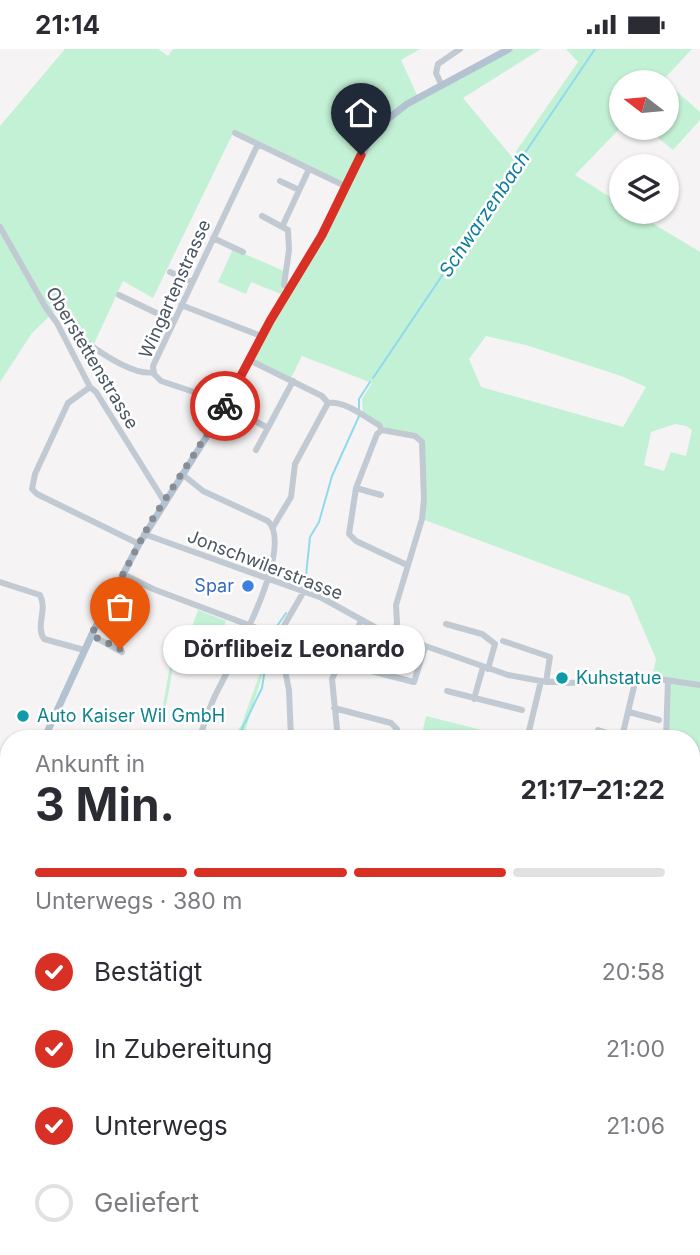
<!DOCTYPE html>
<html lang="de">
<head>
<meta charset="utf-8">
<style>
	:root { --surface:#fff; --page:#f2f2f3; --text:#2b2b33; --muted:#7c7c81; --line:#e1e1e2; --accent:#d93025 }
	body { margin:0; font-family:Inter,sans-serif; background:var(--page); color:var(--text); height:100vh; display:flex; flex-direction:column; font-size:26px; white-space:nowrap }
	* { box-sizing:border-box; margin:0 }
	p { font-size:23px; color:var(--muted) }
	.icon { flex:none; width:38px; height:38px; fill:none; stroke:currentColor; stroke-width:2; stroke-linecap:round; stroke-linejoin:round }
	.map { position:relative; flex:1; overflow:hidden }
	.details { position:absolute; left:0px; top:681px; width:700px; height:527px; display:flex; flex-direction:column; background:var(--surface); border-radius:28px 28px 0 0; box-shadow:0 2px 5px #0004 }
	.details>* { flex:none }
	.needle { width:46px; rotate:286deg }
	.fabs { position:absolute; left:609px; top:21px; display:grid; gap:14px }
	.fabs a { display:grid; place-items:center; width:70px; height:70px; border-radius:50%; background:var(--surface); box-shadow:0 2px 5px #0004; font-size:35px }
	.pin { position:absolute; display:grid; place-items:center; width:60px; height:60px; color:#fff; margin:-72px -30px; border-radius:50% 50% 50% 0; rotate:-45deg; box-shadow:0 0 7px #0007 }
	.pin .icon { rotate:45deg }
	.courier { position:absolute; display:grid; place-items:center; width:70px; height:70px; margin:-35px; border:5px solid #d93025; border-radius:50%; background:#fff; color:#222; box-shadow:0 2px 9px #0007 }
	.bubble { position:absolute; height:49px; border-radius:24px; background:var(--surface); box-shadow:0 2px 5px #0004; font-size:23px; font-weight:700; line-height:49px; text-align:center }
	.summary em { font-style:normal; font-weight:700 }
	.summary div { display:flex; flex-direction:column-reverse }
	.summary { display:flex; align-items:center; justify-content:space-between; height:119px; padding:0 35px }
	h1 { font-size:46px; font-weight:700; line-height:52px }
	.bar { display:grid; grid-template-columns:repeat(4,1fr); gap:10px 7px; align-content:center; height:84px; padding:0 35px }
	.bar i { height:9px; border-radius:5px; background:var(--line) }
	.bar .current { background:var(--accent) }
	.bar p { grid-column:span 4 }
	ol { padding:0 35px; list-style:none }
	li { display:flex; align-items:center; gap:21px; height:77px }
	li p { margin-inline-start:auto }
	li .icon { padding:7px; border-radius:50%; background:var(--accent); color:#fff; stroke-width:4 }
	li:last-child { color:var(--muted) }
	li i { width:38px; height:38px; border:4px solid var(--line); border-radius:50% }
	.status { display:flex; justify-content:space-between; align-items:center; height:49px; padding:0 35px; background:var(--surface); direction:ltr }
	.status svg { height:19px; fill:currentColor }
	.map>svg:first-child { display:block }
	.green { fill:#c3f1d5; fill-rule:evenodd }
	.water { fill:#90daee }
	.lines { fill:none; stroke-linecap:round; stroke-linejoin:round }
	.stream { stroke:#90daee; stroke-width:2 }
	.minor { stroke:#c1cad2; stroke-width:6 }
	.major { stroke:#b3c2d1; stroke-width:7 }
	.done { stroke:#868d94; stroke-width:7; stroke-dasharray:0 12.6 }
	.route { stroke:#d93025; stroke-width:9 }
	.shop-dot { fill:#3f7fe0; stroke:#fff; stroke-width:2.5 }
	.culture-dot { fill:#0f9aa8; stroke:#fff; stroke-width:2.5 }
	.labels { text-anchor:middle; stroke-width:5; stroke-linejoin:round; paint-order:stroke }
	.street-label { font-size:18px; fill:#4a5661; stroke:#fff }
	.shop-label { font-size:18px; fill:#366cbe; stroke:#fff; text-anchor:end }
	.culture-label { font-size:18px; fill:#0d838f; stroke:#fff; text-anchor:start }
	.water-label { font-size:19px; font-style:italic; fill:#0c7c9b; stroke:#fff }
</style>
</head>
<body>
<div class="status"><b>21:14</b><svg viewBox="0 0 49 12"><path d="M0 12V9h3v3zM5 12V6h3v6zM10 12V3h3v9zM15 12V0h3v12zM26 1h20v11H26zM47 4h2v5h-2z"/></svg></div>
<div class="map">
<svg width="700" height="1206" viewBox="0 0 700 1206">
	<rect width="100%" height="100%" fill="#f5f3f3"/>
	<!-- green -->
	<path class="green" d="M65 0H158L168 7 173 0H420L401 11 418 48 509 0H541L463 49 512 108 578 13 566 0H692L664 30 666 33H621V78L575 126 621 155V163H634L700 203V992L691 994V690L666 689 668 631 652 629 656 610 629 547 422 470V396L418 388 397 385 363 365 362 350 372 334 302 307 291 329 254 311 268 280 315 204 349 137 234 82 153 249 123 232 93 297 60 265 54 263 32 284 0 333V77ZM486 287 526 296 621 327 646 338 623 378 481 338 469 310ZM675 375 686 377 692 381 686 407 671 403 664 422 644 416 651 383Z
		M667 34 700 63V71L673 101 646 79H667Z
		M233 200 284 222 283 241 281 245 251 233 246 245 218 233Z
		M198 561 226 572 220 589 192 578Z
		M174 594 177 595 163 674 160 673Z
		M263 616 265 617 243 689H231L241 677Z
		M426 667 514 689H421Z
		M0 865 5 873 9 874V994L0 995Z
		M700 1065V1206H275L274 1199H691V1066Z
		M11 1199H243L244 1200 243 1206H8Z"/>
	<!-- water -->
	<path class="water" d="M9 994V1027L0 1029V995Z
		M244 1199H274L275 1206H243Z"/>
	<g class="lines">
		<!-- stream -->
		<path class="stream" d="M373 329 595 0
			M359 360V350L370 333
			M302 539 306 527 310 488 319 473 332 427 360 365
			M275 580 286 564
			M237 690 262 639 269 593"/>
		<!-- minor -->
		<path class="minor" d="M441 35 436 24 438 15 460 0
			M235 84 345 137
			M280 132 299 141
			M262 167 288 181 289 201 284 236 289 240
			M283 176 309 120
			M0 178 46 259 57 274 90 338 96 343 164 452
			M213 189 243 203
			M170 223 192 233
			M119 246 173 272
			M181 256 261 287
			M83 291C98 302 134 328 154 323
			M249 311 322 347 328 354
			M90 338 68 354 35 425 32 440 37 445 139 495
			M328 354C344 351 365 368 379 376L382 381 415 387 422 393 424 450 422 470 396 556 397 574 394 586
			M225 356 215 350 161 332 154 325 153 317 258 95
			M233 367 242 372 253 371 268 379
			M382 381 377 385 356 439 349 485 356 492 407 516
			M256 401 293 332
			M182 425 203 442 268 472C296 500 229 617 214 649 208 662 204 676 199 690
			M356 439 381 446
			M273 478 291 448 295 415 328 354
			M144 485 322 549 380 581 508 626 541 632 569 634 652 629 700 636
			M123 525 153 540 278 587
			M0 533 40 546C48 561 35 576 44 590L84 601
			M446 575 482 585 495 595 488 620
			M91 586 122 603
			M503 592 550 608 546 633
			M367 621 414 633 425 598
			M447 642 522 661
			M474 650 483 618
			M334 659 391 674 397 680 398 690
			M629 663 659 671
			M598 681 628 690
			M529 682 541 632
			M622 688 636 629
			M291 690 289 641 278 587 304 542
			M338 690 332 630 361 572
			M666 690 668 631"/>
		<!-- major -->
		<path class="major" d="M44 690 94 581 139 495 212 379 270 272 313 202 370 91 389 69 407 55 509 0
			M0 756 9 745"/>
	</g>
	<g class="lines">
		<!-- done -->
		<path class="done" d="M120 600 91 586 150 474 225 357"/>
		<!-- route -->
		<path class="route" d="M225 357 270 272 322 186 361 106"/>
	</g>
	<!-- markers -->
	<circle class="shop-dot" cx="248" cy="537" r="7"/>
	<g class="culture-dot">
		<circle cx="562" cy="629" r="7"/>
		<circle cx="23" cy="667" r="7"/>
	</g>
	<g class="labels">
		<!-- street labels -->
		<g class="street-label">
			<text transform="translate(175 240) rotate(-66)" y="6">Wingartenstrasse</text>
			<text transform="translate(92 309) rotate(59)" y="6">Oberstettenstrasse</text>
			<text transform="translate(265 516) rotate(21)" y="6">Jonschwilerstrasse</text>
		</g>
		<!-- shop labels -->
		<g class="shop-label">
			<text x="234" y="543">Spar</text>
		</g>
		<!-- culture labels -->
		<g class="culture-label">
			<text x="576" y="635">Kuhstatue</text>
			<text x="37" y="673">Auto Kaiser Wil GmbH</text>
		</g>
		<!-- water labels -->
		<g class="water-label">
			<text transform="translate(484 165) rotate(-56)" y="7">Schwarzenbach</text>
		</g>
	</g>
</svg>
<div class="fabs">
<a><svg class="needle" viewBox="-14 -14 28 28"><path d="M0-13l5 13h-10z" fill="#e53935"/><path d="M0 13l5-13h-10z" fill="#7c7c81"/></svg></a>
<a><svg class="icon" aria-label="layers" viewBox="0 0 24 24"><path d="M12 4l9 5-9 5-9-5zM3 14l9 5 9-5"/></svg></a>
</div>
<div class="pin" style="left:120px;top:600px;background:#ea580c"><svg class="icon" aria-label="bag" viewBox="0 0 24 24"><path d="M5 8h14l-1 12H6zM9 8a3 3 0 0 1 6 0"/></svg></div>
<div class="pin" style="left:361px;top:106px;background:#1f2937"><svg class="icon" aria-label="home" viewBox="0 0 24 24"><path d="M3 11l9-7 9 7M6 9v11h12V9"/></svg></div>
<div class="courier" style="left:225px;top:357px"><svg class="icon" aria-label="bike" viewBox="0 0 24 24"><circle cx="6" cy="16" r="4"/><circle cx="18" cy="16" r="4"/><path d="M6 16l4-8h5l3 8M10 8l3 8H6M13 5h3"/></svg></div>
<div class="bubble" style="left:163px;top:576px;width:262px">Dörflibeiz Leonardo</div>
<section class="details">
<div class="summary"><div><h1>3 Min.</h1><p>Ankunft in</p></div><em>21:17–21:22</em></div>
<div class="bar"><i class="current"></i><i class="current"></i><i class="current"></i><i></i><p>Unterwegs · 380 m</p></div>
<ol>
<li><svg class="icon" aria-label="check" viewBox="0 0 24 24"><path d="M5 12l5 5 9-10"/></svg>Bestätigt<p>20:58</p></li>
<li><svg class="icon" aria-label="check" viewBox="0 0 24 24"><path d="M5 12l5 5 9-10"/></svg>In Zubereitung<p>21:00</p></li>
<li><svg class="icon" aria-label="check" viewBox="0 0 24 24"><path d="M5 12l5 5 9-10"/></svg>Unterwegs<p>21:06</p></li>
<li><i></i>Geliefert</li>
</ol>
</section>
</div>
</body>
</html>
